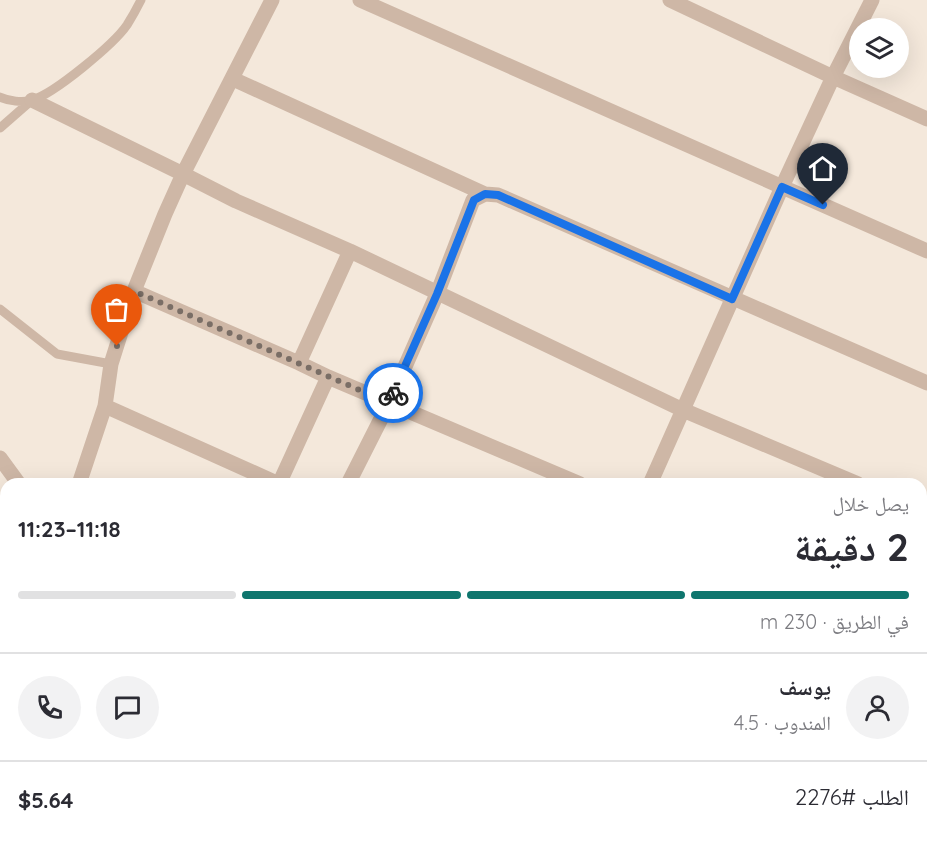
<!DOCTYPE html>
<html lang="ar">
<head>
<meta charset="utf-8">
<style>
	:root { --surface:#fff; --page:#f2f2f3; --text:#2b2b33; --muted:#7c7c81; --line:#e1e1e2; --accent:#0f766e }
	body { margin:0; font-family:Quicksand,"Noto Naskh Arabic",sans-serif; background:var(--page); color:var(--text); direction:rtl; height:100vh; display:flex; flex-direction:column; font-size:22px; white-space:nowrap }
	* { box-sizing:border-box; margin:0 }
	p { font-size:20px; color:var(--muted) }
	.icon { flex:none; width:33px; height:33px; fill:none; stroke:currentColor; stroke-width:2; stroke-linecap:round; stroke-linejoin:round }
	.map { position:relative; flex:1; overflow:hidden; direction:ltr }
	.sheet { position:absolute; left:0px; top:478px; width:927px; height:374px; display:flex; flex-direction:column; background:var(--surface); border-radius:18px 18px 0 0; box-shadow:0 6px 24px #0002; direction:rtl }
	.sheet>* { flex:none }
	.controls { position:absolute; left:849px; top:18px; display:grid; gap:12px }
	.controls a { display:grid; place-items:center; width:60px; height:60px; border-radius:50%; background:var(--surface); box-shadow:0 6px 24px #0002; font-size:30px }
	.pin { position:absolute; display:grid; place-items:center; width:51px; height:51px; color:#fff; margin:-62px -26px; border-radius:50% 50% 50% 0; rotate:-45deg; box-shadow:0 0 6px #0007 }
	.pin .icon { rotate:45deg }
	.courier { position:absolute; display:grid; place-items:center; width:60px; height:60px; margin:-30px; border:4px solid #1a73e8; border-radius:50%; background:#fff; color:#222; box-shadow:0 2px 8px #0007 }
	.head em { font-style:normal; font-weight:800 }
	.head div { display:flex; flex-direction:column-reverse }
	.head { display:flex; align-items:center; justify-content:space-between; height:102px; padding:0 18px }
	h1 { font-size:39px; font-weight:800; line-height:45px }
	.bar { display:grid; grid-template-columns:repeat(4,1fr); gap:9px 6px; align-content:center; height:72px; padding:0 18px }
	.bar i { height:8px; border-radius:4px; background:var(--line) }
	.bar .selected { background:var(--accent) }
	.bar p { grid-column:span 4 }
	.line { display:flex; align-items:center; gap:15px; padding:0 18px; border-top:2px solid var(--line) }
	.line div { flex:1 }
	.round { display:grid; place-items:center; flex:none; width:63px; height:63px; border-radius:32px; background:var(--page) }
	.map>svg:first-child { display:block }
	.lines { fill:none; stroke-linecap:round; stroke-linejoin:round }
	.lane { stroke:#ceb7a6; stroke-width:9 }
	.street { stroke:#ceb7a6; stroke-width:15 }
	.secondary { stroke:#a28577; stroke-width:15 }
	.done { stroke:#7a6e66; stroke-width:6; stroke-dasharray:0 10.8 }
	.route { stroke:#1a73e8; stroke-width:8 }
</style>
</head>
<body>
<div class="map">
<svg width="927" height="851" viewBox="0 0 927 851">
	<rect width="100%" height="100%" fill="#f4e8db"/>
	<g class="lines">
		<!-- lane -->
		<path class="lane" d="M0 97C9 101 22 103 32 100 54 94 114 44 127 25 132 17 137 8 141 0
			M0 128 32 100
			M0 309 57 354 111 364"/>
		<!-- street -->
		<path class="street" d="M360 0 927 251
			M670 0 833 77 872 0
			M233 79 485 194
			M32 100 183 174 272 0
			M134 291 299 363 328 377 580 484
			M299 363 350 251
			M105 406 279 484
			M0 458 19 484
			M79 484 105 406 111 364 134 291 165 214 183 174 236 201 350 251 683 410 858 484
			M279 484 328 377
			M348 484 389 403 437 294 473 200 485 194 498 195 927 383
			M650 484 782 187 833 77 927 119
			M921 511 927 514
			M0 568 6 552
			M921 653 927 640
			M0 684 6 670
			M0 767 6 769
			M921 794 927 782
			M187 846 198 851
			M798 846 809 851
			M351 851 353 846
			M825 851 828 846
			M892 851 894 846"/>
		<!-- secondary -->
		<path class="secondary" d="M0 619 6 622
			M0 645 6 648
			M435 846 446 851
			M496 846 507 851"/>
	</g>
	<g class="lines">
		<!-- done -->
		<path class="done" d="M117 346 134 291 389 403 393 393"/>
		<!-- route -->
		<path class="route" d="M393 393 437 294 474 200 485 194 498 195 732 299 782 187 823 205"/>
	</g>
</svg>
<div class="controls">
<a><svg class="icon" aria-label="layers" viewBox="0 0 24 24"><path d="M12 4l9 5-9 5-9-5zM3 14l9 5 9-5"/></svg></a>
</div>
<div class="pin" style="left:117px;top:346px;background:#ea580c"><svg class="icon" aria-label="bag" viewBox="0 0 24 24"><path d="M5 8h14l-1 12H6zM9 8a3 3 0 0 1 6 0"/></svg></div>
<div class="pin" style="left:823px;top:205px;background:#1f2937"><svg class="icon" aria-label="home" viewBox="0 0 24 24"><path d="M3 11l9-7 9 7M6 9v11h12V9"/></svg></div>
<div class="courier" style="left:393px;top:393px"><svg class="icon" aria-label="bike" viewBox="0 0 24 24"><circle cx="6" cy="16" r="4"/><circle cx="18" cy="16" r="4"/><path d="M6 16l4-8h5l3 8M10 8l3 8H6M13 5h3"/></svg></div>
<section class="sheet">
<div class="head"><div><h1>2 دقيقة</h1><p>يصل خلال</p></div><em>11:18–11:23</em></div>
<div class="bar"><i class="selected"></i><i class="selected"></i><i class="selected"></i><i></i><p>في الطريق · 230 m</p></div>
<div class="line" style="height:108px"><a class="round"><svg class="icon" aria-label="person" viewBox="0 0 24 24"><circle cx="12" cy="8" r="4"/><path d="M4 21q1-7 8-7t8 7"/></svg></a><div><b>يوسف</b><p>المندوب · 4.5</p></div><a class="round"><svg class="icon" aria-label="chat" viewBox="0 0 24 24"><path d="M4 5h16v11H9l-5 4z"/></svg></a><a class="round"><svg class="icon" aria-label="phone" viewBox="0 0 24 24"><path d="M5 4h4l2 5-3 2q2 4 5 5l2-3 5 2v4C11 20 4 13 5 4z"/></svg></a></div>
<div class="line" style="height:78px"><div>الطلب #2276</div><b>$5.64</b></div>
</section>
</div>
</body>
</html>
